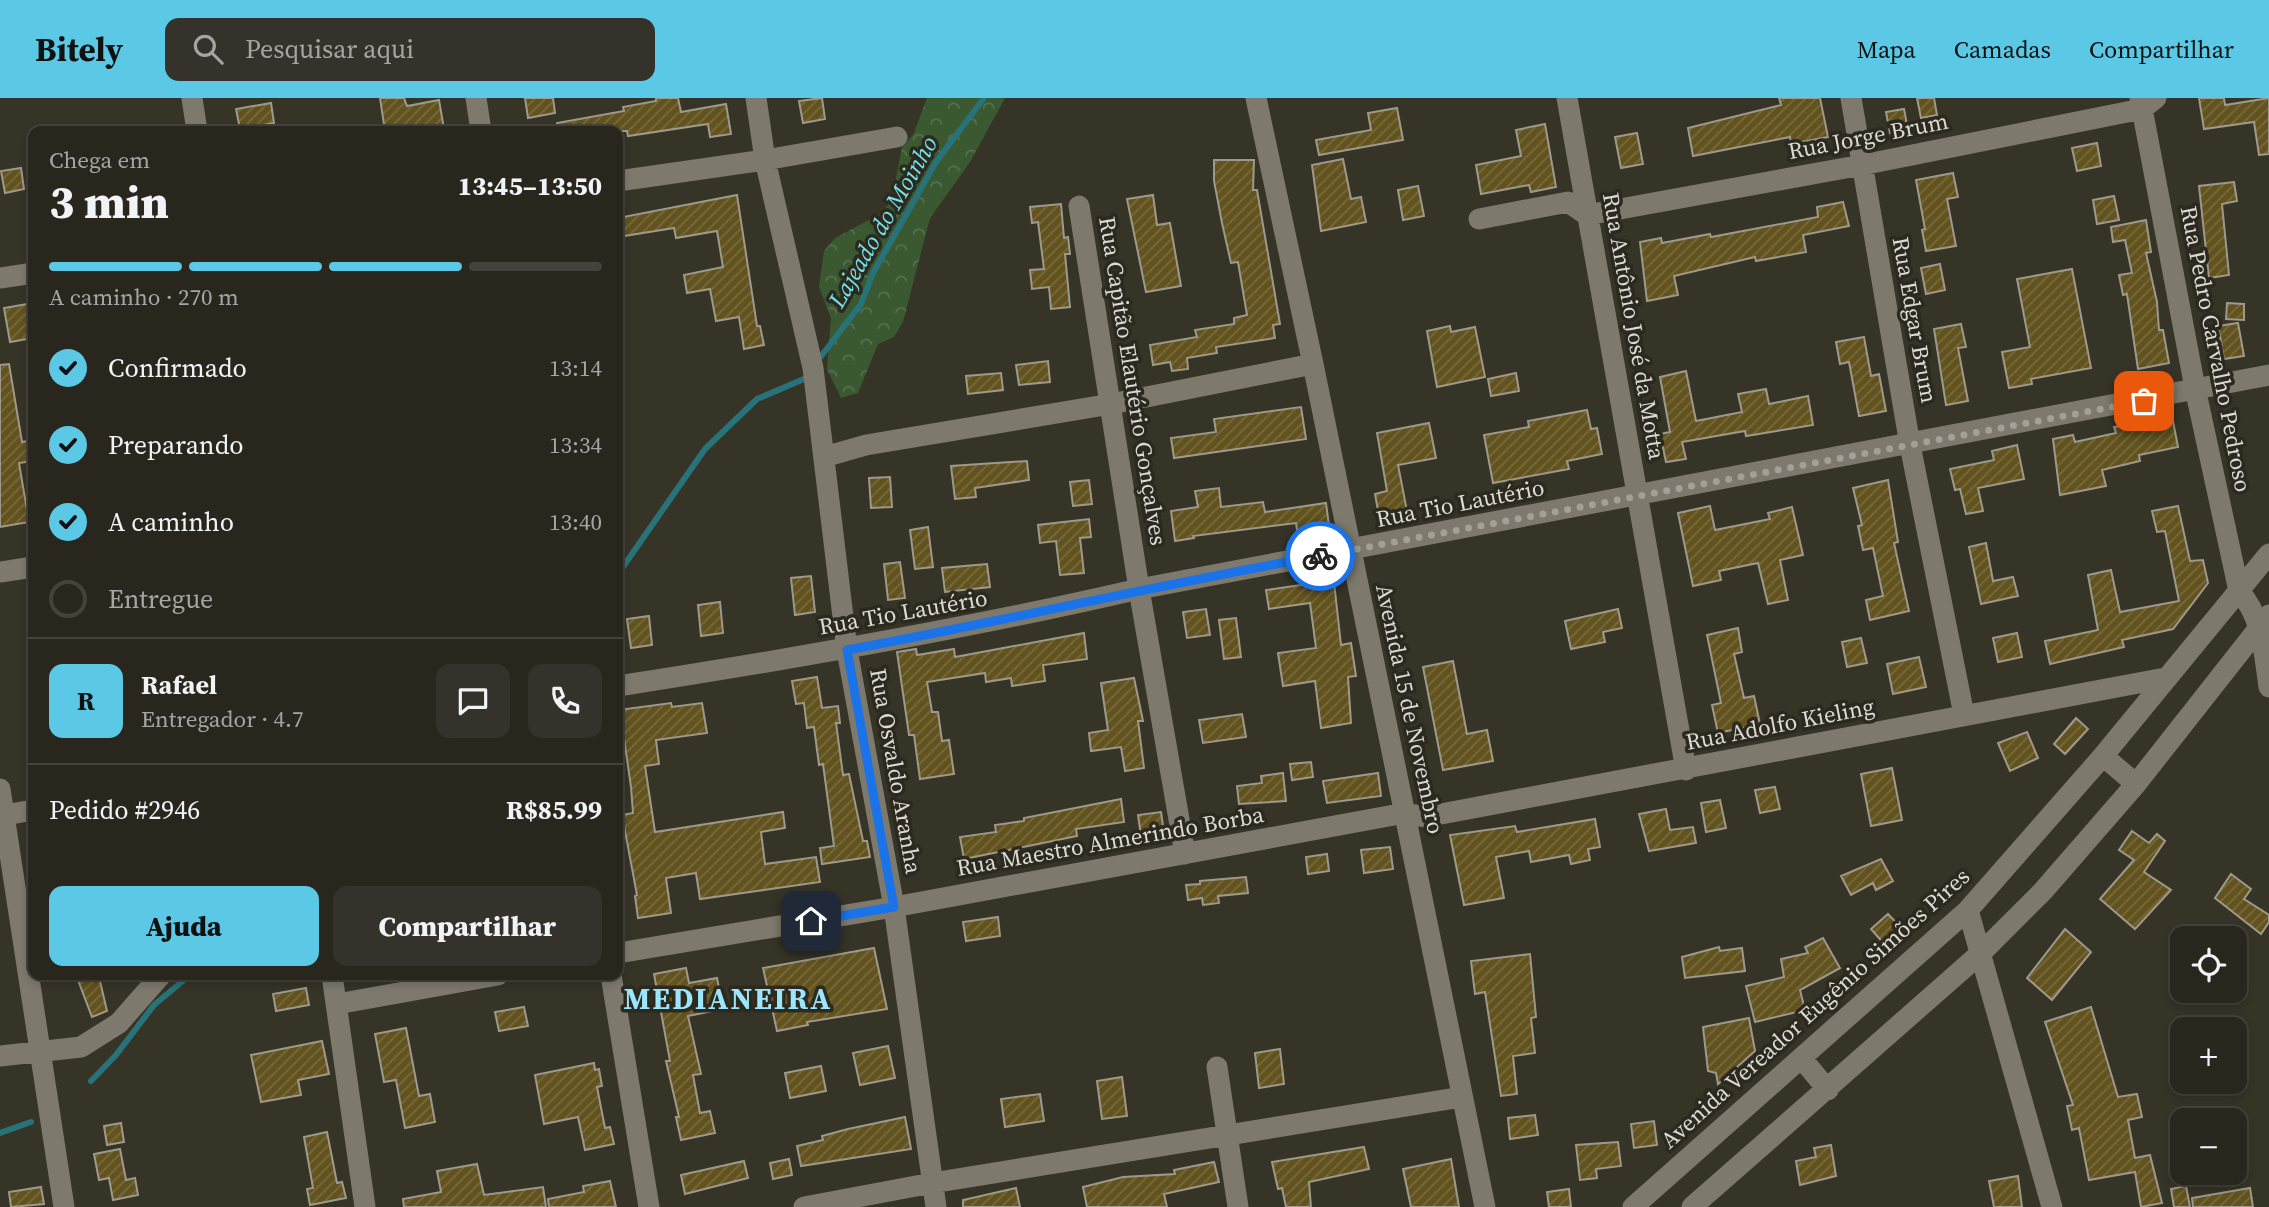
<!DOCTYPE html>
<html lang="pt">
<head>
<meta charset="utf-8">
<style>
	:root { --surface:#28261d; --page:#34322a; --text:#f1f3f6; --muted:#a5a5a4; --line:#44433b; --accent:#5bc8e6 }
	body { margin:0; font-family:"Source Serif 4",serif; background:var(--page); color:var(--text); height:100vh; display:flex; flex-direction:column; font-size:26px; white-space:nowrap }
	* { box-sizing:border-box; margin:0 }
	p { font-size:23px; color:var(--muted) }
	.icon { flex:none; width:38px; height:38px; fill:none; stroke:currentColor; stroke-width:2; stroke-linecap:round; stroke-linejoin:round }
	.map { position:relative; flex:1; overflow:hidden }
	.sheet { position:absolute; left:28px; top:28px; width:595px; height:854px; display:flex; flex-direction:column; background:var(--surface); border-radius:14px; box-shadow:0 4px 10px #0003,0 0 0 2px var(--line) }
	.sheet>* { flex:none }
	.buttons { position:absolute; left:2170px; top:828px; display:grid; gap:14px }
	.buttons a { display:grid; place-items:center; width:77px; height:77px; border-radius:14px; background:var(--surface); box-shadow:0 4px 10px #0003,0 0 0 2px var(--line); font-size:35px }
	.pin { position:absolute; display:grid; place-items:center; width:60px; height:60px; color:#fff; margin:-30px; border-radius:14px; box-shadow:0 4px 10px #0006 }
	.courier { position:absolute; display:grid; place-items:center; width:70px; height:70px; margin:-35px; border:5px solid #1a73e8; border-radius:50%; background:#fff; color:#222; box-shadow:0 2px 9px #0007 }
	.summary em { font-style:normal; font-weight:800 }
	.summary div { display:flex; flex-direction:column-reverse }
	.summary { display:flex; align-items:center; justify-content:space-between; height:119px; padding:0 21px }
	h1 { font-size:46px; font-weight:800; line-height:52px }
	.bar { display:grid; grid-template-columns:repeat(4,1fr); gap:10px 7px; align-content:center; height:84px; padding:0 21px }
	.bar i { height:9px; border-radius:5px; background:var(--line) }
	.bar .on { background:var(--accent) }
	.bar p { grid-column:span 4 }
	.line { display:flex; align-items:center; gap:18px; padding:0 21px; border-top:2px solid var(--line) }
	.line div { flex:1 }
	.round { display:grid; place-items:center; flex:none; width:74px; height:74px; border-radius:14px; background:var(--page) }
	ol { padding:0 21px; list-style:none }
	li { display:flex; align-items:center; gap:21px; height:77px }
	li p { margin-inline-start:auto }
	li .icon { padding:7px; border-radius:50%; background:var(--accent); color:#111; stroke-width:4 }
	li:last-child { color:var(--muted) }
	li i { width:38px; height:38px; border:4px solid var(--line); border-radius:50% }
	.cta { display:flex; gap:14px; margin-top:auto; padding:14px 21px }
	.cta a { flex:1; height:80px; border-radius:14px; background:var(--accent); color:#111; font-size:28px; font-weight:800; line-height:80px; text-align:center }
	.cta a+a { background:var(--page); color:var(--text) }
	header { display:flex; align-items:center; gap:42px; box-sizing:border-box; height:98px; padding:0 35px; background:var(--accent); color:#111 }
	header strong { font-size:33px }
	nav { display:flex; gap:38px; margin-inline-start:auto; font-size:24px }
	.search { width:490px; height:63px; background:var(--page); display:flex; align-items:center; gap:18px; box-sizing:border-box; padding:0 24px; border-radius:14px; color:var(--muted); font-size:26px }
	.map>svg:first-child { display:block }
	.forest { fill:url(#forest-crowns) }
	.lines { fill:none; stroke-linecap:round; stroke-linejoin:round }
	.stream { stroke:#287379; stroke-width:6 }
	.building { fill:url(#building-hatch); stroke:#9d998b; stroke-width:2 }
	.minor { stroke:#7d796c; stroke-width:21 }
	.done { stroke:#a2a097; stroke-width:7; stroke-dasharray:0 12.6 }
	.route { stroke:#1a73e8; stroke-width:9 }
	.labels { text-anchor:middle; stroke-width:7; stroke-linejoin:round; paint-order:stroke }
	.street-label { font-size:23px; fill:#dcdad3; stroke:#2c291e }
	.water-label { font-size:24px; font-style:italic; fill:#74e4ed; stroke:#2c291e }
	.district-label { font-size:30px; font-weight:bold; letter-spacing:2px; fill:#9ce6fd; stroke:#2c291e }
</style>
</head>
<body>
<header>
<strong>Bitely</strong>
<div class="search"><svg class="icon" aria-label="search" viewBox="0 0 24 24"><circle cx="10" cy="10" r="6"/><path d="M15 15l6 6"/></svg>Pesquisar aqui</div>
<nav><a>Mapa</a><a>Camadas</a><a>Compartilhar</a></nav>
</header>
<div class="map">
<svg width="2269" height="1109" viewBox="0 0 2269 1109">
	<defs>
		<pattern id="forest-crowns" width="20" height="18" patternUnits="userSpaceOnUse" patternTransform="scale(1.75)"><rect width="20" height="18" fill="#3a5931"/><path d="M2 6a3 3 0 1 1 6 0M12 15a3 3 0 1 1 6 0" fill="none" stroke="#56704e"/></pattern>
		<pattern id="building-hatch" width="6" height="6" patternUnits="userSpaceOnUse" patternTransform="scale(1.75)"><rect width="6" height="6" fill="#61521e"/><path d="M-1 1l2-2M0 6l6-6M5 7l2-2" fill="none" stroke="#776a3e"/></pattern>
	</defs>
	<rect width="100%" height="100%" fill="#363327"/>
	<!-- forest -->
	<path class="forest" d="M927 0H1005L970 64 930 120 903 224 894 239 878 246 858 295 841 300 827 271 831 220 819 189 824 153 835 140 882 115 892 101 902 49 913 37Z"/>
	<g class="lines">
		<!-- stream -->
		<path class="stream" d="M816 265 861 206 873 175 936 64 984 0
			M618 476 705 351 757 301 804 281 808 277
			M91 983 116 957 154 907 190 877
			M0 1035 31 1024"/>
	</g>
	<!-- building -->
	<path class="building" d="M380 0H404L407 8 439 2 444 31 427 33 426 28 385 33Z
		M525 0H553L555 15 528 20Z
		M656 0H678L681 14 726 6 731 36 710 39 708 26 628 38 627 33H558L557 25 624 13 623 9 656 3Z
		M822 0 825 21 803 25 799 3Z
		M1779 0H1820L1828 39 1791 46 1790 39 1693 58 1688 30 1781 7Z
		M1917 0H1934L1937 17 1921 20Z
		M2199 0H2224L2225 7 2269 0V56L2259 57 2254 24 2204 31Z
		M271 5 274 25 240 31 236 11Z
		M1397 10 1403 42 1319 57 1316 42 1371 32 1368 15Z
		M1904 11 1908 32 1890 35 1886 14Z
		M1545 26 1556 89 1531 94 1529 87 1481 96 1476 67 1521 58 1516 32Z
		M1637 35 1643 66 1621 70 1615 39Z
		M2097 45 2101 68 2077 73 2072 50Z
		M1343 61 1351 101 1361 99 1366 124 1321 133 1312 67Z
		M1214 62H1254L1253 92H1257L1280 226 1273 227 1275 240 1216 249 1217 255 1187 260 1188 271 1172 273 1170 264 1153 267 1150 247 1197 239 1195 232 1234 226V220L1247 217 1238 164 1231 165 1222 125 1214 83Z
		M21 70 24 91 5 95 1 73Z
		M1953 75 1958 99 1947 101 1956 148 1926 153 1922 132 1925 131 1916 82Z
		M2234 84 2237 103 2222 106 2229 177 2209 180 2199 88Z
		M1418 88 1424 118 1403 122 1398 92Z
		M737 97 757 228H760L764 247 744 251 739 219 716 223 710 191 687 195 684 177 723 169 717 133 676 140 674 130 618 139V120Z
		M1153 97 1157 127 1170 125 1181 188 1146 194 1127 101Z
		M2114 98 2119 122 2097 126 2093 102Z
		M1843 104 1849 128 1803 137 1806 154 1756 163 1755 159 1674 178 1678 197 1647 203 1640 144 1661 140 1662 145 1710 136 1711 139 1818 119 1817 109Z
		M1061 106 1064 140 1068 139 1070 156H1065L1070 209 1051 211 1049 189 1032 191 1030 172 1044 171 1038 124 1032 125 1030 109Z
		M2146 122 2151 154 2146 155 2157 204 2159 232H2163L2169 265 2138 271 2127 196 2123 197 2119 177 2132 175 2125 142 2113 144 2111 129Z
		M1940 166 1945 192 1926 196 1921 170Z
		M2072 171 2091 270 2031 281 2032 286 2009 290 2002 254 2030 249 2017 181Z
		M33 205V240L10 244 4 210Z
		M2227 205 2244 206V222L2226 221Z
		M2238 225 2244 258 2224 261 2218 228Z
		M1961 226 1966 249 1958 250 1968 303 1946 307 1934 231Z
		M1450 228 1451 234 1475 229 1485 279 1437 289 1427 233Z
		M1864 239 1871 278 1879 276 1886 313 1859 318 1849 264 1840 266 1836 244Z
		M1048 263 1050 284 1019 287 1016 267Z
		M9 266 22 344 33 342V363L19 365 29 424 0 429V267Z
		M1686 273 1696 323 1742 314 1738 296 1766 291 1769 306 1808 298 1813 327 1746 338 1745 333 1682 344 1686 361 1666 364 1660 336 1670 334 1660 279Z
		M1001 275 1003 292 968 296 966 278Z
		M1516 275 1519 293 1491 298 1488 281Z
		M1301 309 1306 341 1174 360 1171 340 1216 334 1214 321Z
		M1587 312 1591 331 1597 330 1602 356 1567 363 1569 371 1493 385 1484 337 1529 329 1528 323Z
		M2172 318 2178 349 2139 357 2140 363 2102 372 2106 388 2060 397 2053 341 2073 337 2075 344 2116 335 2114 329Z
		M1429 325 1436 360 1398 367 1407 413 1379 418 1375 396 1387 393 1377 335Z
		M2017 347 2024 381 1978 390 1983 413 1966 416 1960 391 1955 392 1950 371 1994 362 1992 353Z
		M1027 363 1029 382 975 390 976 399 955 401 951 368Z
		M890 379 892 409 871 410 869 380Z
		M1089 382 1092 406 1073 408 1070 384Z
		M1888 382 1898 444 1894 445 1909 513 1870 522 1866 502 1883 498 1873 450 1863 452 1858 428 1862 427 1853 390Z
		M1219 390 1221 409 1263 404 1265 414 1326 405 1329 428 1297 432 1296 425 1193 438 1194 440 1175 443 1171 413 1198 409 1195 393Z
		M1710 408 1715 432 1770 421 1768 415 1792 409 1803 457 1780 462 1788 502 1768 506 1758 465 1719 473 1721 482 1693 488 1678 415Z
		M2178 408 2190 463 2203 462 2208 485 2173 531 2122 542 2124 549 2050 566 2045 543 2098 532 2088 477 2111 472 2120 514 2179 503 2165 433 2157 434 2152 413Z
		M1089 421 1091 439 1080 440 1084 475 1060 477 1056 443 1040 445 1038 427Z
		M928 429 933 469 915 471 910 432Z
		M1986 445 1993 483 2013 479 2018 498 1981 506 1969 449Z
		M900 464 905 500 888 502 884 466Z
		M987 466 990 489 945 494 942 470Z
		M1333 475 1341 547 1351 545 1356 578 1348 579 1351 625 1321 630 1315 583 1283 588 1278 555 1316 550 1310 505 1269 511 1266 492 1315 485 1314 477Z
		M811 478 815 514 795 517 791 480Z
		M720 504 723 535 701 538 698 507Z
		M1206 511 1210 537 1187 540 1183 514Z
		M1618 511 1622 530 1603 534 1605 544 1571 551 1565 523Z
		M649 518 652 547 631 550 627 521Z
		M1236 520 1241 559 1224 561 1219 522Z
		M1738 530 1742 554 1734 556 1744 600 1754 598 1760 626 1718 635 1712 607 1721 605 1707 537Z
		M1084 535 1087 561 1043 567 1045 583 1012 588 1011 580 986 584 985 575 927 584 932 614H938L942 643 949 642 954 676 920 681 914 637H909L897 554 916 551 917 557 954 551 955 559Z
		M2017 535 2022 559 1998 564 1993 540Z
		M1861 540 1867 565 1847 569 1842 544Z
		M1919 559 1926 589 1893 596 1887 566Z
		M1453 563 1467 636 1487 632 1493 663 1443 672 1423 569Z
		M817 579 822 610 838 608 840 625H836L843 677 849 676 863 743H867L870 759 822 766 820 750 834 748 823 666 819 667 814 629 807 630 804 605 796 606 792 583Z
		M1134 580 1143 623H1138L1144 670 1125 673 1121 649 1091 653 1089 635 1108 632 1101 585Z
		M671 605 672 609 702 605 707 635 656 642 659 666 645 668 655 734 783 714 785 730 761 734 765 766 816 759 820 784 700 801 696 775 666 780 671 815 638 820 635 798 637 797 622 717 633 715 631 689 624 640H619L618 612Z
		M1242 616 1246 639 1203 645 1199 622Z
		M2076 620 2088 631 2065 656 2054 646Z
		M2027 634 2038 660 2010 673 1998 645Z
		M1311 664 1313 679 1292 682 1290 666Z
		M1892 670 1902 722 1871 728 1861 676Z
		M1283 675 1286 703 1239 706 1237 688 1262 685 1261 678Z
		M1378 675 1381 698 1327 705 1323 683Z
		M1775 689 1780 711 1760 715 1755 692Z
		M1121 701 1124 724 1076 731 1077 738 964 761 960 739 996 734 995 727 1024 723V720Z
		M1720 702 1726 730 1706 734 1701 705Z
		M1666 711 1670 732 1693 729 1696 745 1649 753 1639 716Z
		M1161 714 1164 735 1141 738 1138 717Z
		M1595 721 1600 749 1588 751 1590 762 1571 766 1569 757 1531 764 1529 753 1496 759 1504 800 1464 807 1450 737 1515 728 1517 734Z
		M2132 733 2149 745 2157 736 2165 743 2144 774 2171 792 2135 831 2100 801 2134 762 2119 752Z
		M1390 749 1393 771 1364 775 1361 752Z
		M1327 756 1329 773 1308 776 1306 759Z
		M1881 761 1893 783 1876 792 1873 785 1851 797 1841 778Z
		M2231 776 2251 791 2244 801 2269 817V824L2261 836 2215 800Z
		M1246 779 1248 795 1218 798 1219 805 1203 807 1202 800 1188 802 1186 787 1200 786V783Z
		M1888 816 1904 833 1886 848 1871 831Z
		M998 819 1000 838 966 843 963 824Z
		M2065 831 2091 854 2052 902 2027 880Z
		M1823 840 1840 870 1800 892 1805 912 1755 924 1746 888 1784 879 1781 861 1808 855 1805 849Z
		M1719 849 1720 853 1742 850 1745 873 1685 880 1682 859Z
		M874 850 887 911 807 924 808 927 777 933 763 870Z
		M1530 856 1536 919 1531 920 1535 955 1513 958 1517 996 1501 998 1485 894 1475 896 1471 863Z
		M686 870 689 885 717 880 723 911 688 918 701 976 693 977 700 1015 710 1013 715 1035 681 1042 676 1019H679L666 963H670L654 876Z
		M99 879 107 913 92 919 78 882Z
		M306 890 309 907 276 913 273 896Z
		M524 909 528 928 499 933 495 914Z
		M2091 909 2118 999 2137 996 2142 1019 2128 1022 2135 1060 2150 1057 2162 1105 2141 1109 2135 1074 2089 1082 2079 1030 2072 1032 2067 1008 2073 1007 2045 924Z
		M1749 920 1755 953 1718 986 1716 975 1708 973 1703 929Z
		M406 930 419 998 430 996 435 1024 405 1030 396 982 384 984 375 936Z
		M322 943 329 976 298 982 301 997 261 1004 251 957Z
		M888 948 895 980 860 987 853 955Z
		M1280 951 1284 986 1259 990 1255 955Z
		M594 965 595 972 599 971 602 988 597 989 605 1030 610 1029 614 1046 585 1052 578 1019 544 1026 535 977Z
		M821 968 826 993 790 1000 785 975Z
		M1122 979 1127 1018 1102 1021 1097 983Z
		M1040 996 1044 1023 1005 1029 1001 1001Z
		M1535 1017 1538 1037 1510 1041 1508 1020Z
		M905 1019 911 1051 801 1068 797 1048 823 1042 822 1038 848 1031Z
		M1654 1023 1657 1047 1634 1050 1631 1026Z
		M121 1025 124 1044 107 1047 104 1028Z
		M327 1034 337 1085 342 1084 346 1100 310 1107 307 1091 313 1090 304 1039Z
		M1618 1044 1621 1068 1596 1071 1597 1080 1580 1082 1576 1047Z
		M1831 1047 1836 1078 1800 1087 1796 1063 1816 1059 1814 1050Z
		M1364 1049 1369 1071 1309 1084 1311 1109H1286L1282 1090 1278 1091 1272 1064Z
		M120 1051 126 1082 135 1080 138 1097 113 1102 109 1080 99 1082 94 1056Z
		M789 1061 792 1077 773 1081 770 1065Z
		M1451 1061 1459 1109H1411L1403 1071Z
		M744 1063 748 1080 685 1096 681 1077Z
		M1214 1064 1219 1084 1164 1096 1167 1109H1087L1083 1089 1123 1079 1175 1076 1174 1072Z
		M477 1066 484 1097 543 1089 546 1109H404L403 1101 441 1094 437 1073Z
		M2018 1078 2022 1109H1994L1989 1083Z
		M610 1083 616 1109H549L548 1101 584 1094 583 1088Z
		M2186 1088 2190 1109H2174L2171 1091Z
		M41 1089 44 1106 11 1109 9 1094Z
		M1016 1090 1020 1109H963V1102Z
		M2250 1090 2253 1109H2193L2192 1100Z
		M1569 1091 1571 1109H1549L1547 1094Z"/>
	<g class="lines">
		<!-- minor -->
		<path class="minor" d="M192 0 197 33
			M476 0 481 33
			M756 0 765 62 813 270 847 552 894 809 936 1109
			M1256 0 1313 266 1485 1109
			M1567 0 1686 672
			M1851 0 1910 347 1964 617
			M2140 0 2195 290 2239 493C2263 520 2264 555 2269 589
			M618 83 765 62 897 39
			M1079 108 1139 491 1185 756
			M1587 117 1862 67 2142 11 2156 0
			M1479 121 1568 104 1587 117
			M0 180 33 175
			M824 359 866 347 1111 306 1313 266
			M0 474 33 469
			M618 588C793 561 966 531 1139 491L2269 277
			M2103 658 2136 686
			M0 691 64 1109
			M0 718 33 712
			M1968 812 2052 1109
			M618 855 894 809 1405 715 1425 719 2165 580
			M332 877 365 1109
			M611 877 649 1109
			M337 906 498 877
			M0 958 81 949 119 925 161 877
			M1802 961 1828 992
			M1217 969 1238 1109
			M804 1109 932 1085 1462 999
			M1633 1109 1968 812 2103 658 2269 456
			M1692 1109 1981 855 2043 793 2136 686 2269 517"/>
	</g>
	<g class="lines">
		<!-- done -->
		<path class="done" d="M1320 458 2144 303"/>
		<!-- route -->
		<path class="route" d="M811 823 894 809 847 552C1005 523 1161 486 1320 458"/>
	</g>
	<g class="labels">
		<!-- street labels -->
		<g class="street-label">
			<text transform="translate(1868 38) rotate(-11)" y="8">Rua Jorge Brum</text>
			<text transform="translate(1915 222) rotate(80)" y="8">Rua Edgar Brum</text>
			<text transform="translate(1634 228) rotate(80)" y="8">Rua Antônio José da Motta</text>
			<text transform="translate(2216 251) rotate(79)" y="8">Rua Pedro Carvalho Pedroso</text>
			<text transform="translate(1133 283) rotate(81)" y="8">Rua Capitão Elautério Gonçalves</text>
			<text transform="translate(1460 405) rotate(-11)" y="8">Rua Tio Lautério</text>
			<text transform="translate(903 514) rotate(-10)" y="8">Rua Tio Lautério</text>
			<text transform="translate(1410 611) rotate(78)" y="8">Avenida 15 de Novembro</text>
			<text transform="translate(1780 626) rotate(-11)" y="8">Rua Adolfo Kieling</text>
			<text transform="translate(896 673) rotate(80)" y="8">Rua Osvaldo Aranha</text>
			<text transform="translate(1110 743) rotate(-10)" y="8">Rua Maestro Almerindo Borba</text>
			<text transform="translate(1815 910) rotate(-42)" y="8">Avenida Vereador Eugênio Simões Pires</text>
		</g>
		<!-- water labels -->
		<g class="water-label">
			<text transform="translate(883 124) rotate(-60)" y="8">Lajeado do Moinho</text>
		</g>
		<!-- district labels -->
		<g class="district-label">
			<text x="728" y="911">MEDIANEIRA</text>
		</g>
	</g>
</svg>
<div class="buttons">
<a><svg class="icon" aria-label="locate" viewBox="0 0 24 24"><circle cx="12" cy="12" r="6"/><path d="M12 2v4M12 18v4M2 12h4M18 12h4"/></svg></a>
<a>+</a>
<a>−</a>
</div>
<div class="pin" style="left:2144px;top:303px;background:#ea580c"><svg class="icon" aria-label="bag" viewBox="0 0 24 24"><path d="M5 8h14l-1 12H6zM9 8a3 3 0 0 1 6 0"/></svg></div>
<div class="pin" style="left:811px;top:823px;background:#1f2937"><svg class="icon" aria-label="home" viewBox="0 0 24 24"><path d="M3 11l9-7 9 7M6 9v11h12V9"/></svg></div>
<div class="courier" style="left:1320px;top:458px"><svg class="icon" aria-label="bike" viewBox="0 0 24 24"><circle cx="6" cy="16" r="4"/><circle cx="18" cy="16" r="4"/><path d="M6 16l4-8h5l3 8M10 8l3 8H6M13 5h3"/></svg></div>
<section class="sheet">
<div class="summary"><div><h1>3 min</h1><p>Chega em</p></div><em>13:45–13:50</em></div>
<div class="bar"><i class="on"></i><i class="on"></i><i class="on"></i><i></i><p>A caminho · 270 m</p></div>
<ol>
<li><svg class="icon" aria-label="check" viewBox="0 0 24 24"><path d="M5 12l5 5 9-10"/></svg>Confirmado<p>13:14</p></li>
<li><svg class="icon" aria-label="check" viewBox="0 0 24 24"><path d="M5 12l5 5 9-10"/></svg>Preparando<p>13:34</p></li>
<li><svg class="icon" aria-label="check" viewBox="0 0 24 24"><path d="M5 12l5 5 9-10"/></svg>A caminho<p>13:40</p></li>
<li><i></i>Entregue</li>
</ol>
<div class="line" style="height:126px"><b class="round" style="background:var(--accent);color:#111">R</b><div><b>Rafael</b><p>Entregador · 4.7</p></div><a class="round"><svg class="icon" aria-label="chat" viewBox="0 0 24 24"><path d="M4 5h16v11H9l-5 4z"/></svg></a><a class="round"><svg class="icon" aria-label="phone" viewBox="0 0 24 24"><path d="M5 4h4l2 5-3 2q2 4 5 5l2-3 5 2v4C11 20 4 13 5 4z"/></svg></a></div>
<div class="line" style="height:91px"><div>Pedido #2946</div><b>R$85.99</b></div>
<div class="cta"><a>Ajuda</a><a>Compartilhar</a></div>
</section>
</div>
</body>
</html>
